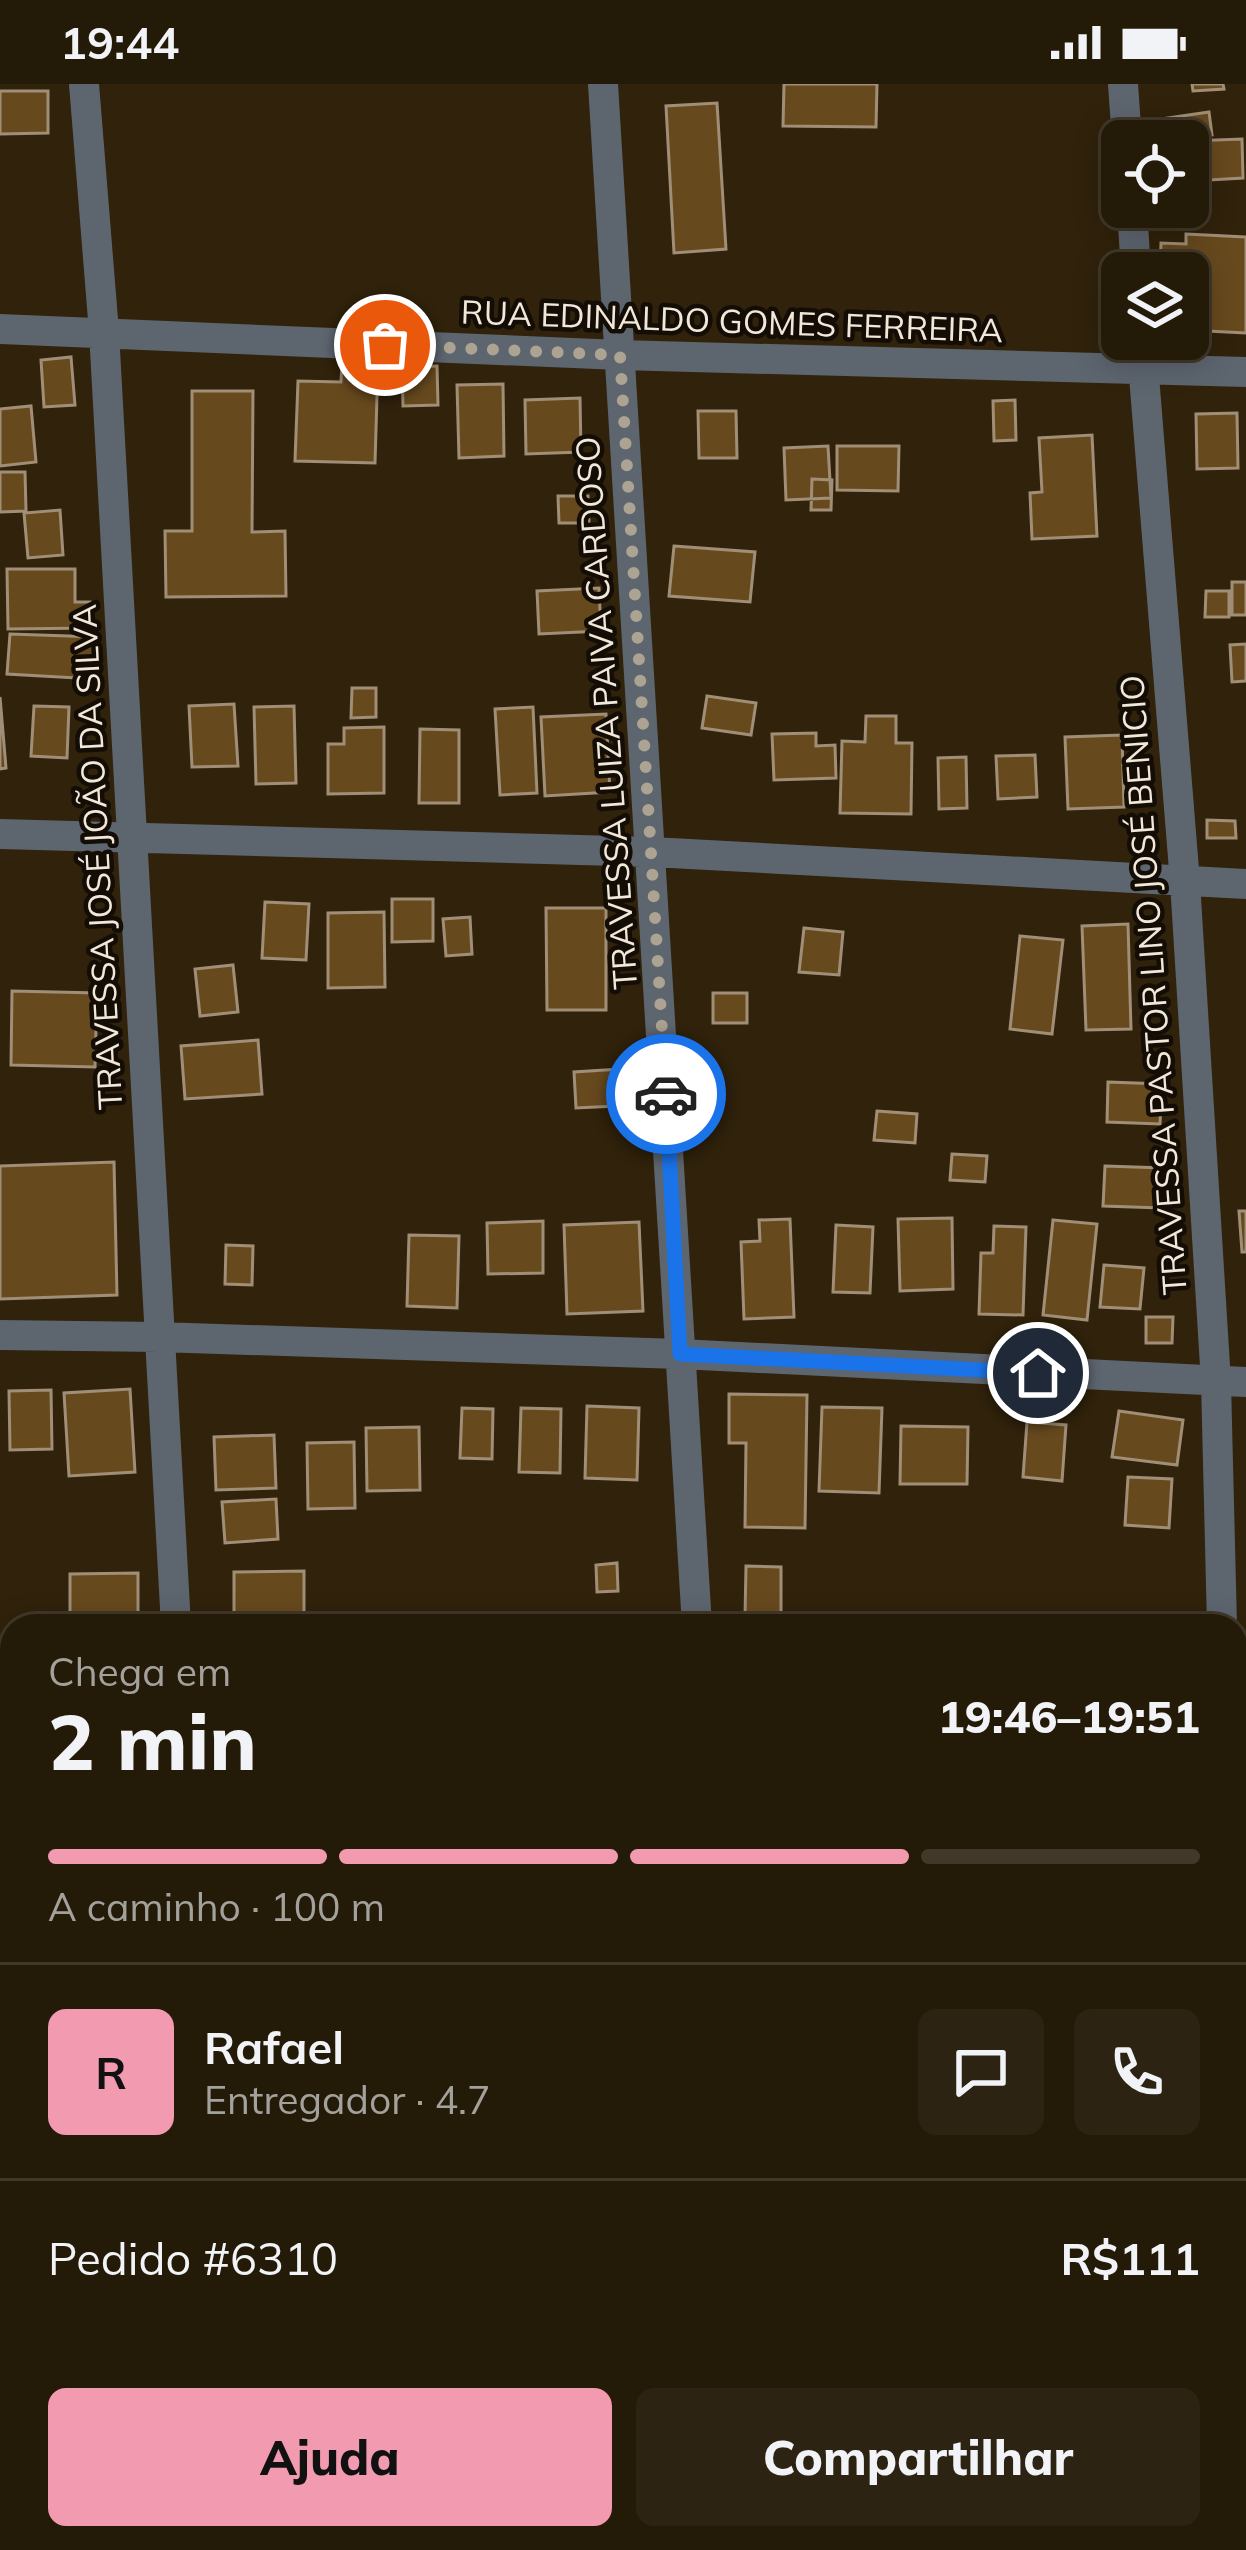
<!DOCTYPE html>
<html lang="pt">
<head>
<meta charset="utf-8">
<style>
	:root { --surface:#241a08; --page:#2c2312; --text:#f1f3f6; --muted:#a3a19c; --line:#413829; --accent:#f29ab0 }
	body { margin:0; font-family:Mulish,sans-serif; background:var(--page); color:var(--text); height:100vh; display:flex; flex-direction:column; font-size:45px; white-space:nowrap }
	* { box-sizing:border-box; margin:0 }
	p { font-size:39px; color:var(--muted) }
	.icon { flex:none; width:66px; height:66px; fill:none; stroke:currentColor; stroke-width:2; stroke-linecap:round; stroke-linejoin:round }
	.map { position:relative; flex:1; overflow:hidden }
	.details { position:absolute; left:0px; top:1530px; width:1248px; height:936px; display:flex; flex-direction:column; background:var(--surface); border-radius:36px 36px 0 0; box-shadow:0 6px 30px #0003,0 0 0 3px var(--line) }
	.details>* { flex:none }
	.fabs { position:absolute; left:1101px; top:36px; display:grid; gap:24px }
	.fabs a { display:grid; place-items:center; width:108px; height:108px; border-radius:18px; background:var(--surface); box-shadow:0 6px 30px #0003,0 0 0 3px var(--line); font-size:60px }
	.pin { position:absolute; display:grid; place-items:center; width:102px; height:102px; color:#fff; margin:-51px; border:6px solid #fff; border-radius:50%; box-shadow:0 3px 12px #0007 }
	.courier { position:absolute; display:grid; place-items:center; width:120px; height:120px; margin:-60px; border:9px solid #1a73e8; border-radius:50%; background:#fff; color:#222; box-shadow:0 3px 15px #0007 }
	.head em { font-style:normal; font-weight:800 }
	.head div { display:flex; flex-direction:column-reverse }
	.head { display:flex; align-items:center; justify-content:space-between; height:204px; padding:0 48px }
	h1 { font-size:78px; font-weight:800; line-height:90px }
	.bar { display:grid; grid-template-columns:repeat(4,1fr); gap:18px 12px; align-content:center; height:144px; padding:0 48px }
	.bar i { height:15px; border-radius:9px; background:var(--line) }
	.bar .current { background:var(--accent) }
	.bar p { grid-column:span 4 }
	.line { display:flex; align-items:center; gap:30px; padding:0 48px; border-top:3px solid var(--line) }
	.line div { flex:1 }
	.round { display:grid; place-items:center; flex:none; width:126px; height:126px; border-radius:18px; background:var(--page) }
	.cta { display:flex; gap:24px; margin-top:auto; padding:24px 48px }
	.cta a { flex:1; height:138px; border-radius:18px; background:var(--accent); color:#111; font-size:48px; font-weight:800; line-height:138px; text-align:center }
	.cta a+a { background:var(--page); color:var(--text) }
	.status { display:flex; justify-content:space-between; align-items:center; height:84px; padding:0 60px; background:var(--surface); direction:ltr }
	.status svg { height:33px; fill:currentColor }
	.map>svg:first-child { display:block }
	.building { fill:#67491e; stroke:#a18e76; stroke-width:3 }
	.lines { fill:none; stroke-linecap:round; stroke-linejoin:round }
	.minor { stroke:#5d656f; stroke-width:30 }
	.done { stroke:#ada392; stroke-width:12; stroke-dasharray:0 21.6 }
	.route { stroke:#1a73e8; stroke-width:15 }
	.labels { text-anchor:middle; stroke-width:9; stroke-linejoin:round; paint-order:stroke }
	.street-label { font-size:33px; fill:#f1e8da; stroke:#130d05 }
</style>
</head>
<body>
<div class="status"><b>19:44</b><svg viewBox="0 0 49 12"><path d="M0 12V9h3v3zM5 12V6h3v6zM10 12V3h3v9zM15 12V0h3v12zM26 1h20v11H26zM47 4h2v5h-2z"/></svg></div>
<div class="map">
<svg width="1246" height="2466" viewBox="0 0 1246 2466">
	<rect width="100%" height="100%" fill="#30220b"/>
	<!-- building -->
	<path class="building" d="M784 0H877L876 43 783 42Z
		M1192 0H1223L1224 5 1193 7Z
		M0 7H48V49L0 50Z
		M717 19 726 165 674 169 666 22Z
		M1209 28 1212 51 1156 57 1154 36Z
		M1242 55 1243 94 1192 97 1190 57Z
		M1186 150 1246 153V249L1188 246V189H1160L1161 159 1186 160Z
		M71 273 75 321 44 323 41 276Z
		M342 278 378 279 375 379 295 377 298 297 341 298Z
		M437 282 438 321 403 322 402 283Z
		M503 300 504 372 459 374 457 301Z
		M192 307H253L252 448 285 447 286 512 166 513 165 447H192Z
		M580 314 581 368 526 370 525 316Z
		M1015 316 1016 356 994 357 993 317Z
		M31 322 36 378 0 382V325Z
		M698 327H736L737 374H699Z
		M1237 329 1238 384 1197 385 1196 330Z
		M1092 351 1097 452 1032 455 1030 409 1042 408 1039 354Z
		M828 362 831 414 786 416 784 364Z
		M837 362H899L898 407 837 406Z
		M0 388H25L26 427 0 428Z
		M812 395 832 396 831 426H811Z
		M558 412H588L589 439H559Z
		M60 426 63 471 28 474 24 429Z
		M674 462 755 468 750 518 669 512Z
		M7 485H75V518H90L91 544 8 545Z
		M1232 498H1246V531H1232Z
		M599 504 601 547 539 550 537 507Z
		M1206 507H1229V533H1205Z
		M10 550 97 553 94 595 7 590Z
		M1246 560V597L1232 598 1230 561Z
		M352 604H376V633L351 634Z
		M707 612 756 619 751 651 702 644Z
		M0 613 6 684 0 685Z
		M234 620 238 682 192 683 189 622Z
		M34 622 69 623 67 674 31 672Z
		M294 622 296 699 256 700 254 623Z
		M533 623 537 709 500 711 495 625Z
		M606 630 610 708 545 712 541 633Z
		M866 632H896V659H912L911 730 840 729 842 657 865 658Z
		M384 643V709L328 710V660H344V644Z
		M420 645 459 646V719H419Z
		M816 649V662L835 661 836 694 774 696 772 650Z
		M1122 651 1124 723 1068 725 1065 653Z
		M1035 671 1037 713 998 715 996 672Z
		M966 673 967 724 939 725 938 674Z
		M1207 736 1235 737 1236 754H1207Z
		M392 815H433V857L392 858Z
		M265 818 309 820 306 876 262 874Z
		M546 824H606V926H547Z
		M384 828 385 903 328 904V829Z
		M470 833 472 870 446 872 443 835Z
		M1128 840 1131 945 1086 946 1082 842Z
		M804 844 843 848 839 891 799 888Z
		M1020 852 1063 856 1052 950 1010 945Z
		M233 881 238 928 200 932 195 885Z
		M12 907 97 909 95 983 11 981Z
		M713 909H747V939H713Z
		M258 956 262 1010 185 1015 181 962Z
		M636 984 637 1021 576 1024 574 988Z
		M1108 998 1162 1000 1160 1040 1107 1038Z
		M877 1027 917 1030 915 1059 874 1056Z
		M952 1070 987 1072 985 1098 950 1096Z
		M114 1078 117 1211 0 1215V1082Z
		M1105 1082 1163 1084 1161 1124 1103 1122Z
		M1239 1127H1246V1168H1242Z
		M952 1134 953 1205 900 1207 898 1135Z
		M790 1135 794 1233 744 1235 741 1158 760 1157 759 1136Z
		M1053 1136 1097 1140 1087 1236 1043 1231Z
		M543 1137V1189L488 1190 487 1139Z
		M639 1138 643 1227 567 1230 564 1141Z
		M836 1141 873 1143 870 1209 833 1208Z
		M994 1142 1026 1143 1023 1231 979 1230 981 1169H993Z
		M409 1151 459 1152 457 1224 407 1222Z
		M226 1161 253 1162 252 1201 225 1200Z
		M1104 1181 1144 1184 1140 1225 1100 1223Z
		M1146 1233H1173L1172 1259H1146Z
		M130 1305 135 1388 69 1392 64 1309Z
		M51 1306 52 1365 10 1366 9 1307Z
		M729 1310 807 1311 805 1444 745 1443 746 1359H729Z
		M587 1322 639 1324 637 1396 585 1394Z
		M822 1323 882 1324 879 1409 819 1407Z
		M462 1324 493 1325 492 1375 460 1374Z
		M521 1324 561 1325 560 1389 519 1388Z
		M1119 1327 1183 1336 1177 1381 1112 1373Z
		M1027 1338 1066 1341 1062 1397 1023 1393Z
		M901 1342 968 1343 967 1400H900Z
		M419 1343 420 1406 367 1407 366 1344Z
		M274 1351 276 1404 216 1406 214 1353Z
		M354 1358 355 1424 308 1425 307 1359Z
		M1128 1393 1172 1395 1169 1444 1125 1441Z
		M276 1415 278 1455 225 1459 222 1418Z
		M617 1479 618 1507 597 1508 596 1481Z
		M746 1482 781 1483V1533H745Z
		M304 1487V1529H234V1488Z
		M138 1489V1529L70 1530V1490Z
		M299 1536V1542H224V1537Z
		M1246 1833V1895L1240 1897 1236 1885V1837Z
		M1236 2061H1246V2131H1236Z
		M1246 2188V2217L1236 2218V2189Z
		M1246 2239V2286L1236 2287V2240Z
		M765 2454H815V2457L765 2459Z"/>
	<g class="lines">
		<!-- minor -->
		<path class="minor" d="M84 0 104 248 176 1542
			M603 0 697 1542
			M1123 0 1127 57
			M1132 123 1136 189
			M0 245 620 271 1246 288
			M1141 255 1185 798 1216 1298 1222 1542
			M0 750 652 768 1246 800
			M0 1251 159 1253 680 1270 1246 1298
			M0 1762H12
			M1236 2323 1246 2322
			M572 2454 576 2466
			M1198 2454 1199 2466"/>
	</g>
	<g class="lines">
		<!-- done -->
		<path class="done" d="M385 261 620 271 666 1010"/>
		<!-- route -->
		<path class="route" d="M666 1010 680 1270 1038 1289"/>
	</g>
	<g class="labels">
		<!-- street labels -->
		<g class="street-label">
			<text transform="translate(732 237) rotate(2)" y="12">RUA EDINALDO GOMES FERREIRA</text>
			<text transform="translate(606 629) rotate(-94)" y="12">TRAVESSA LUIZA PAIVA CARDOSO</text>
			<text transform="translate(97 773) rotate(-93)" y="12">TRAVESSA JOSÉ JOÃO DA SILVA</text>
			<text transform="translate(1153 901) rotate(-94)" y="12">TRAVESSA PASTOR LINO JOSÉ BENICIO</text>
		</g>
	</g>
</svg>
<div class="fabs">
<a><svg class="icon" aria-label="locate" viewBox="0 0 24 24"><circle cx="12" cy="12" r="6"/><path d="M12 2v4M12 18v4M2 12h4M18 12h4"/></svg></a>
<a><svg class="icon" aria-label="layers" viewBox="0 0 24 24"><path d="M12 4l9 5-9 5-9-5zM3 14l9 5 9-5"/></svg></a>
</div>
<div class="pin" style="left:385px;top:261px;background:#ea580c"><svg class="icon" aria-label="bag" viewBox="0 0 24 24"><path d="M5 8h14l-1 12H6zM9 8a3 3 0 0 1 6 0"/></svg></div>
<div class="pin" style="left:1038px;top:1289px;background:#1f2937"><svg class="icon" aria-label="home" viewBox="0 0 24 24"><path d="M3 11l9-7 9 7M6 9v11h12V9"/></svg></div>
<div class="courier" style="left:666px;top:1010px"><svg class="icon" aria-label="car" viewBox="0 0 24 24"><path d="M5 17H2v-5l4-1 3-4h7l3 4 3 1v5h-3M9 17h6M6 11h13"/><circle cx="7" cy="17" r="2"/><circle cx="17" cy="17" r="2"/></svg></div>
<section class="details">
<div class="head"><div><h1>2 min</h1><p>Chega em</p></div><em>19:46–19:51</em></div>
<div class="bar"><i class="current"></i><i class="current"></i><i class="current"></i><i></i><p>A caminho · 100 m</p></div>
<div class="line" style="height:216px"><b class="round" style="background:var(--accent);color:#111">R</b><div><b>Rafael</b><p>Entregador · 4.7</p></div><a class="round"><svg class="icon" aria-label="chat" viewBox="0 0 24 24"><path d="M4 5h16v11H9l-5 4z"/></svg></a><a class="round"><svg class="icon" aria-label="phone" viewBox="0 0 24 24"><path d="M5 4h4l2 5-3 2q2 4 5 5l2-3 5 2v4C11 20 4 13 5 4z"/></svg></a></div>
<div class="line" style="height:156px"><div>Pedido #6310</div><b>R$111</b></div>
<div class="cta"><a>Ajuda</a><a>Compartilhar</a></div>
</section>
</div>
</body>
</html>
